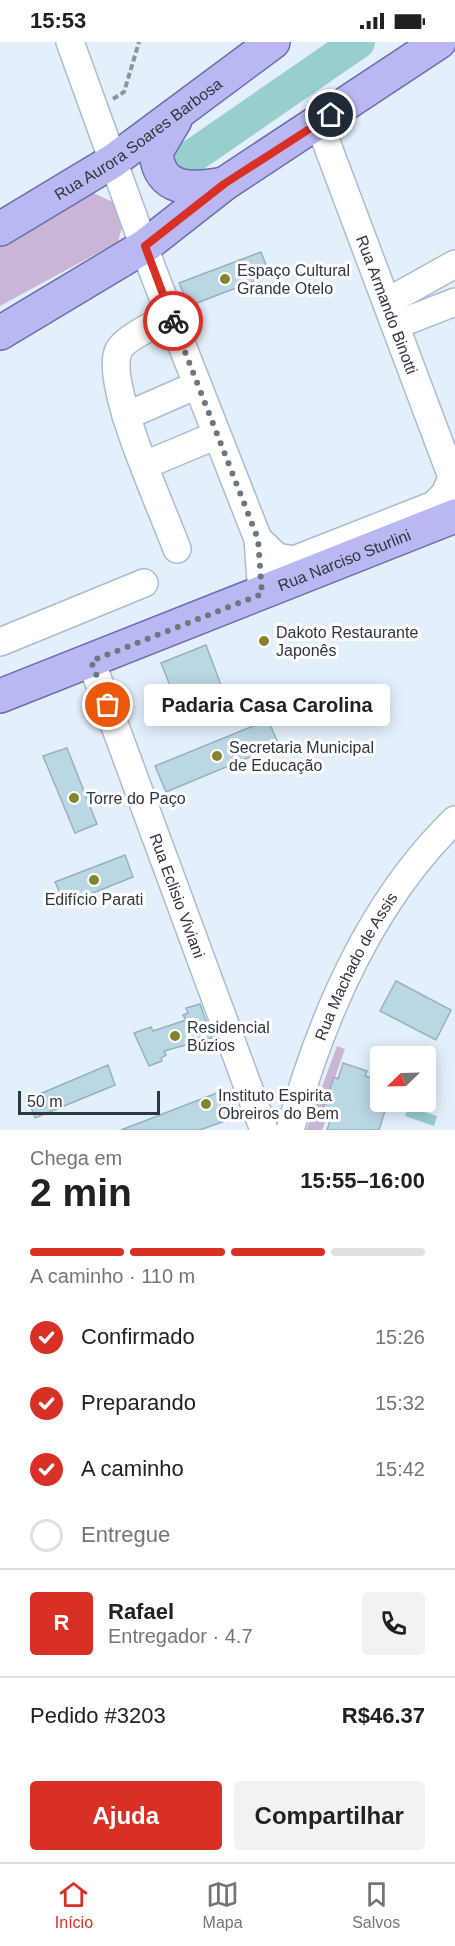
<!DOCTYPE html>
<html lang="pt">
<head>
<meta charset="utf-8">
<style>
	:root { --surface:#fff; --page:#f2f2f2; --text:#202124; --muted:#757577; --line:#e0e0e0; --accent:#d93025 }
	body { margin:0; font-family:Arial,sans-serif; background:var(--page); color:var(--text); height:100vh; display:flex; flex-direction:column; font-size:22px; white-space:nowrap }
	* { box-sizing:border-box; margin:0 }
	p { font-size:20px; color:var(--muted) }
	.icon { flex:none; width:33px; height:33px; fill:none; stroke:currentColor; stroke-width:2; stroke-linecap:round; stroke-linejoin:round }
	.map { position:relative; height:1088px; overflow:hidden }
	.details { display:flex; flex-direction:column; background:var(--surface); flex:1 }
	.details>* { flex:none }
	.needle { width:39px; rotate:247deg }
	.buttons { position:absolute; left:370px; top:1004px; display:grid; gap:12px }
	.buttons a { display:grid; place-items:center; width:66px; height:66px; border-radius:6px; background:var(--surface); box-shadow:0 3px 15px #0003; font-size:30px }
	.scale { position:absolute; left:18px; bottom:15px; width:142px; box-sizing:border-box; padding-left:6px; border:3px solid #2f363e; border-top:0; font-size:16px; line-height:21px; white-space:nowrap; color:#2f363e; -webkit-text-stroke:4px #fff; paint-order:stroke }
	.pin { position:absolute; display:grid; place-items:center; width:51px; height:51px; color:#fff; margin:-26px; border:3px solid #fff; border-radius:50%; box-shadow:0 2px 6px #0007 }
	.courier { position:absolute; display:grid; place-items:center; width:60px; height:60px; margin:-30px; border:4px solid #d93025; border-radius:50%; background:#fff; color:#222; box-shadow:0 2px 8px #0007 }
	.bubble { position:absolute; height:42px; border-radius:6px; background:var(--surface); box-shadow:0 3px 15px #0003; font-size:20px; font-weight:800; line-height:42px; text-align:center }
	.summary em { font-style:normal; font-weight:800 }
	.summary div { display:flex; flex-direction:column-reverse }
	.summary { display:flex; align-items:center; justify-content:space-between; height:102px; padding:0 30px }
	h1 { font-size:39px; font-weight:800; line-height:45px }
	.bar { display:grid; grid-template-columns:repeat(4,1fr); gap:9px 6px; align-content:center; height:72px; padding:0 30px }
	.bar i { height:8px; border-radius:4px; background:var(--line) }
	.bar .current { background:var(--accent) }
	.bar p { grid-column:span 4 }
	.line { display:flex; align-items:center; gap:15px; padding:0 30px; border-top:2px solid var(--line) }
	.line div { flex:1 }
	.round { display:grid; place-items:center; flex:none; width:63px; height:63px; border-radius:6px; background:var(--page) }
	ol { padding:0 30px; list-style:none }
	li { display:flex; align-items:center; gap:18px; height:66px }
	li p { margin-inline-start:auto }
	li .icon { padding:6px; border-radius:50%; background:var(--accent); color:#fff; stroke-width:4 }
	li:last-child { color:var(--muted) }
	li i { width:33px; height:33px; border:3px solid var(--line); border-radius:50% }
	.action { display:flex; gap:12px; margin-top:auto; padding:12px 30px }
	.action a { flex:1; height:69px; border-radius:6px; background:var(--accent); color:#fff; font-size:24px; font-weight:800; line-height:69px; text-align:center }
	.action a+a { background:var(--page); color:var(--text) }
	.status { display:flex; justify-content:space-between; align-items:center; height:42px; padding:0 30px; background:var(--surface); direction:ltr }
	.status svg { height:16px; fill:currentColor }
	.dock { display:flex; justify-content:space-around; align-items:center; height:84px; border-top:2px solid var(--line); background:var(--surface); font-size:16px; color:var(--muted) }
	.dock a { display:grid; justify-items:center; gap:3px }
	.dock .current { color:var(--accent) }
	.map>svg:first-child { display:block }
	.green { fill:#c9b6d6 }
	.water { fill:#98cece }
	.lines { fill:none; stroke-linecap:round; stroke-linejoin:round }
	.river { stroke:#98cece; stroke-width:34 }
	.building { fill:#bad7e3; stroke:#96b2be; stroke-width:1.5 }
	.minor-casing { stroke:#abbbd0; stroke-width:30 }
	.major-casing { stroke:#6b6cad; stroke-width:36 }
	.path { stroke:#8b949f; stroke-width:4; stroke-dasharray:6 3; stroke-linecap:butt }
	.minor { stroke:#fff; stroke-width:27 }
	.major { stroke:#b9b8f2; stroke-width:33 }
	.done { stroke:#6e7780; stroke-width:6; stroke-dasharray:0 10.8 }
	.route { stroke:#d93025; stroke-width:8 }
	.poi-dot { fill:#84842d; stroke:#fff; stroke-width:2 }
	.labels { text-anchor:middle; stroke-width:6; stroke-linejoin:round; paint-order:stroke }
	.street-label { font-size:16px; fill:#2f363e; stroke:#fff }
	.poi-label { font-size:16px; fill:#2f363e; stroke:#fff; text-anchor:start }
</style>
</head>
<body>
<div class="status"><b>15:53</b><svg viewBox="0 0 49 12"><path d="M0 12V9h3v3zM5 12V6h3v6zM10 12V3h3v9zM15 12V0h3v12zM26 1h20v11H26zM47 4h2v5h-2z"/></svg></div>
<div class="map">
<svg width="455" height="1088" viewBox="0 0 455 1088">
	<rect width="100%" height="100%" fill="#e4effc"/>
	<!-- green -->
	<path class="green" d="M91 150 113 160 124 178 118 200 0 264V200Z
		M337 1004 345 1007 320 1078 325 1081 322 1088H306Z"/>
	<!-- water -->
	<path class="water" d="M408 1065 437 1074 434 1084 405 1074Z"/>
	<g class="lines">
		<!-- river -->
		<path class="river" d="M184 120 358 0"/>
	</g>
	<!-- building -->
	<path class="building" d="M261 210 270 233 189 264 179 241Z
		M206 603 227 659 183 676 161 621Z
		M268 678 279 703 166 750 155 724Z
		M67 706 97 782 75 791 43 714Z
		M125 813 133 835 65 862 55 840Z
		M396 939 451 968 436 998 380 969Z
		M200 962 212 996 164 1009 166 1013 161 1016 162 1019 149 1024 134 991 151 985 153 989 186 978 183 973 188 971 186 966Z
		M343 1021 367 1029 365 1034 381 1039V1059H388L379 1088H327L332 1073 322 1070 334 1035 338 1037Z
		M108 1023 115 1043 35 1076 28 1057Z
		M222 1049 233 1076 200 1088H121Z"/>
	<g class="lines">
		<defs>
			<g id="minor">
				<path d="M70 0 154 232 258 497 262 552"/>
				<path id="s1" d="M319 81 455 443"/>
				<path d="M387 260 455 222"/>
				<path d="M171 274C158 281 122 297 118 310 105 344 163 468 177 507"/>
				<path d="M396 283 455 260"/>
				<path d="M126 374 197 343"/>
				<path d="M145 423 217 393"/>
				<path d="M258 497 277 515 294 518 434 463 445 452 451 438"/>
				<path d="M0 600 144 541"/>
				<path id="s2" d="M91 619 264 1088"/>
				<path id="s3" d="M290 1088C321 976 370 860 455 778"/>
			</g>
			<g id="major">
				<path d="M175 78 156 110C159 150 192 148 224 142"/>
				<path id="s4" d="M0 187 113 119 273 0"/>
				<path d="M0 291 145 204 224 142 439 0"/>
				<path id="s5" d="M0 654 455 474"/>
			</g>
		</defs>
		<!-- minor casing -->
		<use href="#minor" class="minor-casing"/>
		<!-- major casing -->
		<use href="#major" class="major-casing"/>
		<!-- path -->
		<path class="path" d="M113 57 124 50 139 0"/>
		<!-- minor -->
		<use href="#minor" class="minor"/>
		<!-- major -->
		<use href="#major" class="major"/>
	</g>
	<g class="lines">
		<!-- done -->
		<path class="done" d="M108 663 91 619 262 552 258 497 173 279"/>
		<!-- route -->
		<path class="route" d="M173 279 145 204 224 142 331 73"/>
	</g>
	<!-- markers -->
	<g class="poi-dot">
		<circle cx="225" cy="237" r="6"/>
		<circle cx="264" cy="599" r="6"/>
		<circle cx="217" cy="714" r="6"/>
		<circle cx="74" cy="756" r="6"/>
		<circle cx="94" cy="838" r="6"/>
		<circle cx="175" cy="994" r="6"/>
		<circle cx="206" cy="1062" r="6"/>
	</g>
	<g class="labels">
		<!-- street labels -->
		<g class="street-label">
			<text dy="6" stroke="none"><textPath href="#s4" startOffset="165">Rua Aurora Soares Barbosa</textPath></text>
			<text dy="6" stroke="none"><textPath href="#s1" startOffset="194">Rua Armando Binotti</textPath></text>
			<text dy="6" stroke="none"><textPath href="#s5" startOffset="370">Rua Narciso Sturlini</textPath></text>
			<text dy="6" stroke="none"><textPath href="#s2" startOffset="250">Rua Eclisio Viviani</textPath></text>
			<text dy="6" stroke="none"><textPath href="#s3" startOffset="177">Rua Machado de Assis</textPath></text>
		</g>
		<!-- poi labels -->
		<g class="poi-label">
			<text x="237" y="234">Espaço Cultural<tspan x="237" dy="18">Grande Otelo</tspan></text>
			<text x="276" y="596">Dakoto Restaurante<tspan x="276" dy="18">Japonês</tspan></text>
			<text x="229" y="711">Secretaria Municipal<tspan x="229" dy="18">de Educação</tspan></text>
			<text x="86" y="762">Torre do Paço</text>
			<text x="94" y="863" text-anchor="middle">Edifício Parati</text>
			<text x="187" y="991">Residencial<tspan x="187" dy="18">Búzios</tspan></text>
			<text x="218" y="1059">Instituto Espirita<tspan x="218" dy="18">Obreiros do Bem</tspan></text>
		</g>
	</g>
</svg>
<div class="buttons">
<a><svg class="needle" viewBox="-14 -14 28 28"><path d="M0-13l5 13h-10z" fill="#e53935"/><path d="M0 13l5-13h-10z" fill="#757577"/></svg></a>
</div>
<div class="scale">50 m</div>
<div class="pin" style="left:108px;top:663px;background:#ea580c"><svg class="icon" aria-label="bag" viewBox="0 0 24 24"><path d="M5 8h14l-1 12H6zM9 8a3 3 0 0 1 6 0"/></svg></div>
<div class="pin" style="left:331px;top:73px;background:#1f2937"><svg class="icon" aria-label="home" viewBox="0 0 24 24"><path d="M3 11l9-7 9 7M6 9v11h12V9"/></svg></div>
<div class="courier" style="left:173px;top:279px"><svg class="icon" aria-label="bike" viewBox="0 0 24 24"><circle cx="6" cy="16" r="4"/><circle cx="18" cy="16" r="4"/><path d="M6 16l4-8h5l3 8M10 8l3 8H6M13 5h3"/></svg></div>
<div class="bubble" style="left:144px;top:642px;width:246px">Padaria Casa Carolina</div>
</div>
<section class="details">
<div class="summary"><div><h1>2 min</h1><p>Chega em</p></div><em>15:55–16:00</em></div>
<div class="bar"><i class="current"></i><i class="current"></i><i class="current"></i><i></i><p>A caminho · 110 m</p></div>
<ol>
<li><svg class="icon" aria-label="check" viewBox="0 0 24 24"><path d="M5 12l5 5 9-10"/></svg>Confirmado<p>15:26</p></li>
<li><svg class="icon" aria-label="check" viewBox="0 0 24 24"><path d="M5 12l5 5 9-10"/></svg>Preparando<p>15:32</p></li>
<li><svg class="icon" aria-label="check" viewBox="0 0 24 24"><path d="M5 12l5 5 9-10"/></svg>A caminho<p>15:42</p></li>
<li><i></i>Entregue</li>
</ol>
<div class="line" style="height:108px"><b class="round" style="background:var(--accent);color:#fff">R</b><div><b>Rafael</b><p>Entregador · 4.7</p></div><a class="round"><svg class="icon" aria-label="phone" viewBox="0 0 24 24"><path d="M5 4h4l2 5-3 2q2 4 5 5l2-3 5 2v4C11 20 4 13 5 4z"/></svg></a></div>
<div class="line" style="height:78px"><div>Pedido #3203</div><b>R$46.37</b></div>
<div class="action"><a>Ajuda</a><a>Compartilhar</a></div>
</section>
<nav class="dock">
<a class="current"><svg class="icon" aria-label="home" viewBox="0 0 24 24"><path d="M3 11l9-7 9 7M6 9v11h12V9"/></svg>Início</a>
<a><svg class="icon" aria-label="map" viewBox="0 0 24 24"><path d="M3 6l6-2 6 2 6-2v14l-6 2-6-2-6 2zM9 4v14M15 6v14"/></svg>Mapa</a>
<a><svg class="icon" aria-label="saved" viewBox="0 0 24 24"><path d="M7 4h10v16l-5-4-5 4z"/></svg>Salvos</a>
</nav>
</body>
</html>
